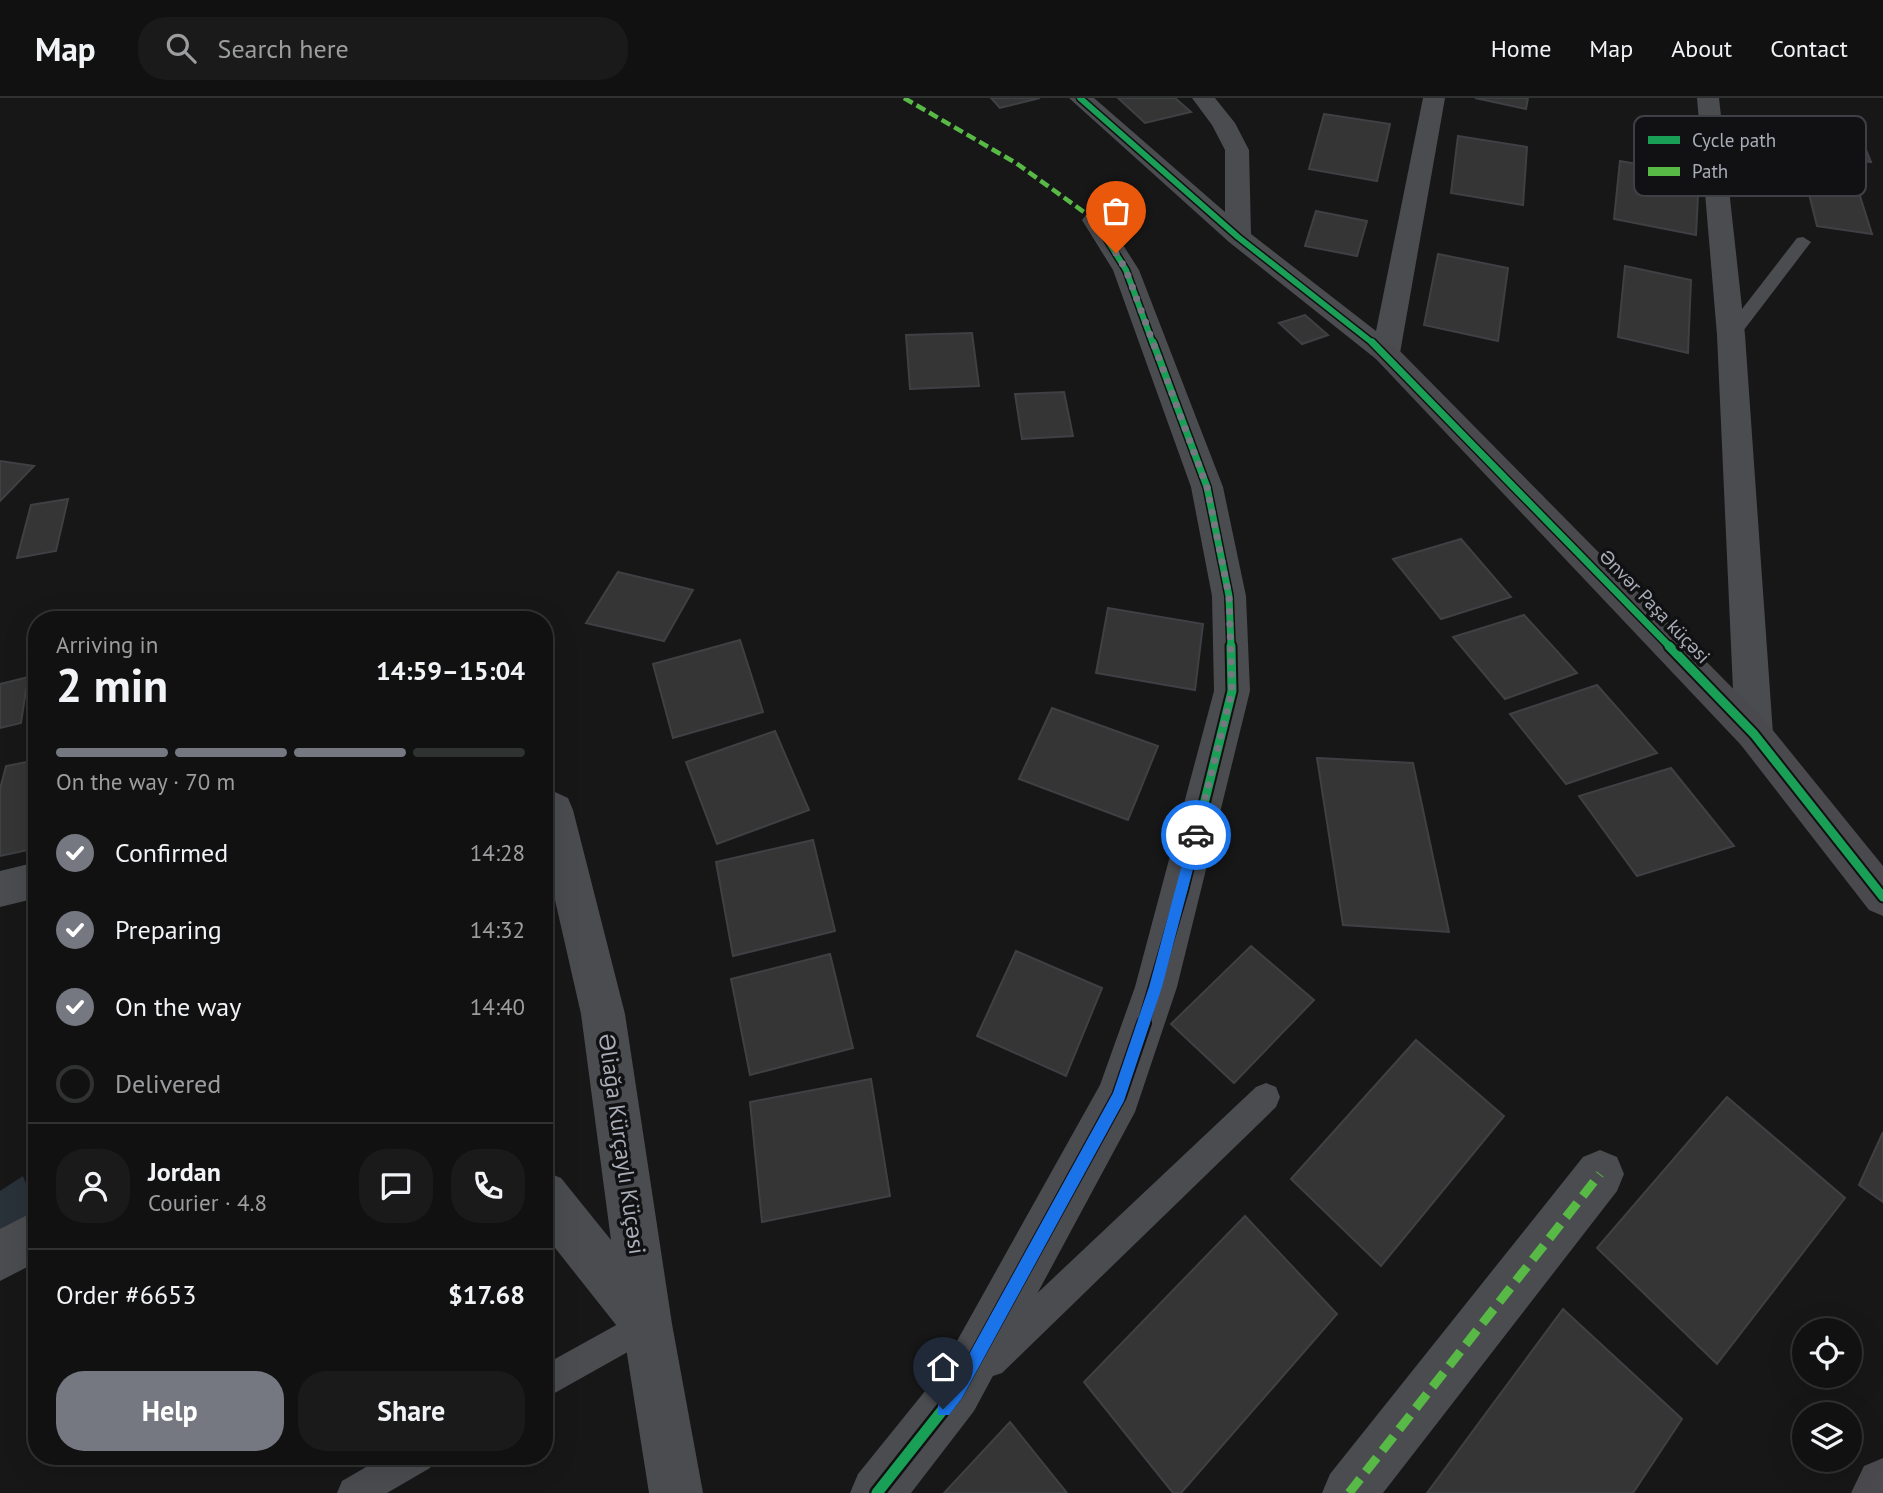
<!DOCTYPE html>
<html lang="en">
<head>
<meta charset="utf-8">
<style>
	:root { --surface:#111; --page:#1a1a1a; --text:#f1f3f6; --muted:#9c9d9f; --line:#303131; --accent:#757880 }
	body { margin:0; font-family:"PT Sans",sans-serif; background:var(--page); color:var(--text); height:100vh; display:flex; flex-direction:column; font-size:26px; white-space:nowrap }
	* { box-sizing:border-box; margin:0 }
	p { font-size:23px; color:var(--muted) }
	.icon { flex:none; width:38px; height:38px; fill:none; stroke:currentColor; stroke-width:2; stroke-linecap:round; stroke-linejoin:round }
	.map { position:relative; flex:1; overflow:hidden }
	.sheet { position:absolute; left:28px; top:513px; width:525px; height:854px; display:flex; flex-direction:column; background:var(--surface); border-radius:28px; box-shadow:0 7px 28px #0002,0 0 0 2px var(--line) }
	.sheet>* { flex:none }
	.buttons { position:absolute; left:1792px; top:1220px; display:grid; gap:14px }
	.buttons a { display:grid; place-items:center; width:70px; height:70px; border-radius:50%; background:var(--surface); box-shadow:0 7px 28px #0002,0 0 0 2px var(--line); font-size:35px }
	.pin { position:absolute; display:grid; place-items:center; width:60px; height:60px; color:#fff; margin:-72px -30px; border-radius:50% 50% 50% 0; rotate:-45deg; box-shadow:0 0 7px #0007 }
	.pin .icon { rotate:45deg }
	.courier { position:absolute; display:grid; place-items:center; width:70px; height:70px; margin:-35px; border:5px solid #1a73e8; border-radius:50%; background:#fff; color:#222; box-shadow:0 2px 9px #0007 }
	.headline em { font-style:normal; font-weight:700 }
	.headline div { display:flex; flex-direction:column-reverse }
	.headline { display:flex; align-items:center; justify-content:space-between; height:119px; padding:0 28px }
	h1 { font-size:46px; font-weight:700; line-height:52px }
	.bar { display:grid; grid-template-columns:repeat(4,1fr); gap:10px 7px; align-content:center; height:84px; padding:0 28px }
	.bar i { height:9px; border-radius:5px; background:var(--line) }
	.bar .on { background:var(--accent) }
	.bar p { grid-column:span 4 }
	.line { display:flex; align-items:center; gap:18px; padding:0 28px; border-top:2px solid var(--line) }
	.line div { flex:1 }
	.round { display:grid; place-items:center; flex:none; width:74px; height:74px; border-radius:28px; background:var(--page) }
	ol { padding:0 28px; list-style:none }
	li { display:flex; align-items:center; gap:21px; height:77px }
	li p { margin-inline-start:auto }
	li .icon { padding:7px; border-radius:50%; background:var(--accent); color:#fff; stroke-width:4 }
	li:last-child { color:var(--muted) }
	li i { width:38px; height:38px; border:4px solid var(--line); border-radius:50% }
	.button { display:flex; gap:14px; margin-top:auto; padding:14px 28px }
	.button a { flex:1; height:80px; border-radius:28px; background:var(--accent); color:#fff; font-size:28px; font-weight:700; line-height:80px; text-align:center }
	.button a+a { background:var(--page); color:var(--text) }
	header { display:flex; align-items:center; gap:42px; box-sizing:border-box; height:98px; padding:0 35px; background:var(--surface); border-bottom:2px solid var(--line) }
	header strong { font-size:33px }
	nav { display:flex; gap:38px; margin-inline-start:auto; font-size:24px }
	.search { width:490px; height:63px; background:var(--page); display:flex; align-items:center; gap:18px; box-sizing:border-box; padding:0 24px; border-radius:28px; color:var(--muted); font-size:26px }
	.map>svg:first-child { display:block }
	.water { fill:#2a3239 }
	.building { fill:#353536; stroke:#3f4043; stroke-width:2 }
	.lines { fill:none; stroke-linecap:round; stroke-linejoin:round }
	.lane { fill:#4b4c50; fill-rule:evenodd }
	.street { fill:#4b4c50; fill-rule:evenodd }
	.secondary { fill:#4a4a4e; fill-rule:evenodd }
	.quiet-far1 { stroke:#58b947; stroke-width:4.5; stroke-dasharray:10 4.5; stroke-linecap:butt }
	.quiet { stroke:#58b947; stroke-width:9; stroke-dasharray:18 9; stroke-linecap:butt }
	.cycleway-far3-casing { stroke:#111113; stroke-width:9 }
	.cycleway-far2-casing { stroke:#111113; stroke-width:10 }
	.cycleway-far1-casing { stroke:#111113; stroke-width:13 }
	.cycleway-casing { stroke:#111113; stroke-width:16 }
	.cycleway-far3 { stroke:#1a9f57; stroke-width:6 }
	.cycleway-far2 { stroke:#1a9f57; stroke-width:7 }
	.cycleway-far1 { stroke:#1a9f57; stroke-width:9 }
	.cycleway { stroke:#1a9f57; stroke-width:11 }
	.route { fill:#1a73e8 }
	.done { stroke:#757880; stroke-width:7; stroke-dasharray:0 12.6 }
	.labels { text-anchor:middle; stroke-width:7; stroke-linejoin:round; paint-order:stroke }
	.street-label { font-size:19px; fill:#a8adb8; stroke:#111113 }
	.near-street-label { font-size:23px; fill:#a8adb8; stroke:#111113 }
	.key { fill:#111113; stroke:#3e4045; stroke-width:2 }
	.key-label { font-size:19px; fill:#a8adb8 }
</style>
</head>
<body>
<header>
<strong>Map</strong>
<div class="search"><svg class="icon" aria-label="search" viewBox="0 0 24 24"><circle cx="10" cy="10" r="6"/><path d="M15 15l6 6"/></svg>Search here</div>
<nav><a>Home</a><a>Map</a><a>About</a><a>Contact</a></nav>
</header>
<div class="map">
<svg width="1883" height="1395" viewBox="0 0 1883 1395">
	<rect width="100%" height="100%" fill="#171717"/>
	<!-- water -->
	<path class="water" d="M23 1078 37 1114 0 1138V1093Z"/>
	<!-- building -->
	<path class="building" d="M991 0H1040L1000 10Z
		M1118 0H1175L1191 14 1145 25Z
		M1475 0H1528L1526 11Z
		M1324 16 1390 26 1377 83 1309 71Z
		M1799 26 1858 32 1871 64 1810 57Z
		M1458 38 1527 49 1523 107 1451 95Z
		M1620 63 1699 77 1696 137 1614 121Z
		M1806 84 1858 92 1872 136 1817 128Z
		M1316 113 1367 123 1357 158 1305 148Z
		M1438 156 1508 170 1498 243 1424 227Z
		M1625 168 1691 182 1688 255 1618 239Z
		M1305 217 1328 237 1302 246 1279 225Z
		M972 235 979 288 910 291 906 237Z
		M1064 294 1073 338 1022 341 1015 296Z
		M0 363 34 368 0 403Z
		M68 401 56 453 17 460 31 407Z
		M1461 441 1511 499 1441 521 1393 461Z
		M618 474 693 492 664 543 586 525Z
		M1108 510 1203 526 1195 592 1096 575Z
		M1524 517 1577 575 1505 601 1453 539Z
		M740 542 763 614 673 640 653 566Z
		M28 579 21 625 0 630V586Z
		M1597 587 1657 655 1566 686 1510 616Z
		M1052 610 1158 648 1128 722 1019 681Z
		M775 633 809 712 717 746 686 664Z
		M1317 660 1413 665 1449 834 1343 827Z
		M37 662V750L0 758V691L6 668Z
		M1671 670 1734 748 1637 778 1579 698Z
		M813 742 835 833 733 858 716 764Z
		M1251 848 1314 902 1234 985 1171 926Z
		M1016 853 1102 890 1066 978 977 938Z
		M830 856 853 950 750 977 731 881Z
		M1416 942 1504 1018 1381 1168 1291 1081Z
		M871 981 890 1098 762 1124 750 1004Z
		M1727 999 1845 1100 1717 1266 1597 1150Z
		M1883 1034V1104L1859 1087Z
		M1245 1118 1337 1216 1181 1395H1173L1084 1284Z
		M1563 1211 1682 1321 1633 1395H1427Z
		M1010 1324 1067 1395H944Z"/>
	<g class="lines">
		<!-- lane -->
		<path class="lane" d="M1803 139 1811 144 1737 241H1725L1722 237 1725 233 1797 140Z
			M1266 985 1276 989 1280 999 1276 1009 1002 1275 990 1279 978 1275 974 1263 978 1251 1256 989Z
			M647 1210 658 1215 663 1226 658 1237 544 1301V1267Z
			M385 1358H435L430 1370 387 1395H337L342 1383Z"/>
		<!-- street -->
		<path class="street" d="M1069 0H1094L1225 114V52L1212 27 1192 0H1215L1235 25 1249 52 1251 136 1376 233 1423 0H1445L1400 255 1396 261 1386 264 1376 261 1229 144Z
			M1697 0H1719L1745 237 1773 636 1767 647 1754 651 1741 647 1735 636 1717 237Z
			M1095 114 1104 117 1139 172 1223 389 1246 498 1250 593 1177 889 1135 1014 974 1313 911 1395H850L858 1376 938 1277 1100 987 1135 889 1214 593 1212 498 1191 389 1113 172 1082 122 1086 117Z
			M544 689 568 700 573 712 625 916 672 1226 703 1395H649L624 1237 544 1136V1073L561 1080 611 1142 581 916 544 754Z
			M37 764V800L0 809V773Z
			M1600 1052 1617 1059 1624 1076 1617 1093 1383 1395H1322L1330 1376 1583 1059Z
			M37 1112V1164L0 1183V1131Z"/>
		<!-- secondary -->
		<path class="secondary" d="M1386 246 1396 249 1767 625 1883 768V818L1869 812 1741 647 1376 261 1372 255 1376 249Z
			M1883 1360V1395H1851L1864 1368Z"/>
		<!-- quiet-far1 -->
		<path class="quiet-far1" d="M904 0 1016 65 1095 122"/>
		<!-- quiet -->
		<path class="quiet" d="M1349 1395 1600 1076"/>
		<defs>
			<path id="cycleway-far3" d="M1080 0 1238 139 1374 246
				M1095 122 1126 172 1153 246"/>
			<path id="cycleway-far2" d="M1153 244 1207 389 1229 498 1231 549
				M1372 244 1670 549"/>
			<path id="cycleway-far1" d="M1669 548 1754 636 1883 799
				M1143 927 1183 791 1232 593 1231 548"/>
			<path id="cycleway" d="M877 1395 956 1295 1119 998 1144 925"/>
		</defs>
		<!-- cycleway-far3 casing -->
		<use href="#cycleway-far3" class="cycleway-far3-casing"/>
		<!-- cycleway-far2 casing -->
		<use href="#cycleway-far2" class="cycleway-far2-casing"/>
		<!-- cycleway-far1 casing -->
		<use href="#cycleway-far1" class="cycleway-far1-casing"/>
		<!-- cycleway casing -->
		<use href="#cycleway" class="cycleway-casing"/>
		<!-- cycleway-far3 -->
		<use href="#cycleway-far3" class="cycleway-far3"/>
		<!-- cycleway-far2 -->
		<use href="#cycleway-far2" class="cycleway-far2"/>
		<!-- cycleway-far1 -->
		<use href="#cycleway-far1" class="cycleway-far1"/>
		<!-- cycleway -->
		<use href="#cycleway" class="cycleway"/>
	</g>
	<!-- route -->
	<path class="route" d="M1196 732 1202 737 1162 889 1124 1003 962 1300 949 1317H938V1306L951 1289 1113 995 1149 889 1190 737Z"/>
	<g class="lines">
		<!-- done -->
		<path class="done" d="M1116 155 1126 172 1207 389 1229 498 1232 593 1196 737"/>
	</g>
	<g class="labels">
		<!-- street labels -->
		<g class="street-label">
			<text transform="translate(1655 508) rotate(46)" y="7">Ənvər Paşa küçəsi</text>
		</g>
		<!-- near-street labels -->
		<g class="near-street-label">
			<text transform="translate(622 1046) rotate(82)" y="8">Əliağa Kürçaylı Küçəsi</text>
		</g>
	</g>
	<!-- legend -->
	<rect x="1634" y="18" width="232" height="80" rx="10" class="key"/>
	<rect x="1648" y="38" width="32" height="8" fill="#1a9f57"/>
	<rect x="1648" y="69" width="32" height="9" fill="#58b947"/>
	<g class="key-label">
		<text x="1692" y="49">Cycle path</text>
		<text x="1692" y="80">Path</text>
	</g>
</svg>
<div class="buttons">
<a><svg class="icon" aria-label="locate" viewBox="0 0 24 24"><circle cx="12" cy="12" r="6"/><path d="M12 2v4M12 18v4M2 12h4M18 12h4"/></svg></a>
<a><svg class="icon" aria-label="layers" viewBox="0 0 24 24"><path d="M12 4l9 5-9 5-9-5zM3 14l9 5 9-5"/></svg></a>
</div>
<div class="pin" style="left:1116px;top:155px;background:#ea580c"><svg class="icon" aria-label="bag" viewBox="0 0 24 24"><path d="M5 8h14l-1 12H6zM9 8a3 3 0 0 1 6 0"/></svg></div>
<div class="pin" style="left:943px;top:1311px;background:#1f2937"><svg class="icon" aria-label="home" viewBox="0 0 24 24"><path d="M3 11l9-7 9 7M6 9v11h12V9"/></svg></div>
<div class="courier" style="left:1196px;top:737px"><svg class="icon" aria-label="car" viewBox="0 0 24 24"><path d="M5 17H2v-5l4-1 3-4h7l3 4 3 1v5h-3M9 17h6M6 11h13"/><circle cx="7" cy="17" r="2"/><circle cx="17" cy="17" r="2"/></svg></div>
<section class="sheet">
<div class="headline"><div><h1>2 min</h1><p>Arriving in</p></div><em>14:59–15:04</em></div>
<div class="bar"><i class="on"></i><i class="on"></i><i class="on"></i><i></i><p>On the way · 70 m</p></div>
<ol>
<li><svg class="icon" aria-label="check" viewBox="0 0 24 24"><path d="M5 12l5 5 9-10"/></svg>Confirmed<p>14:28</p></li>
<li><svg class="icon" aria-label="check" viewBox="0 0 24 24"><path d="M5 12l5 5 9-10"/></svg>Preparing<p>14:32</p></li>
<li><svg class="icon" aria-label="check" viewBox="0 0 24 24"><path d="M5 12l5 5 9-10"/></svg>On the way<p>14:40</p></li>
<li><i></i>Delivered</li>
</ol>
<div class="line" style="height:126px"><a class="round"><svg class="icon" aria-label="person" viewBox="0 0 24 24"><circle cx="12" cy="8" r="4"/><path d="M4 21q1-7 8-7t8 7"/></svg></a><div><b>Jordan</b><p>Courier · 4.8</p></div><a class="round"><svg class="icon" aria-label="chat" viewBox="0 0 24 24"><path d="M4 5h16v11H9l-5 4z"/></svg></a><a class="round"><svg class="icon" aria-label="phone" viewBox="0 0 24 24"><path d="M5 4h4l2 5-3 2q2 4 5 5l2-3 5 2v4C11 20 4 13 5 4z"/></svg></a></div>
<div class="line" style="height:91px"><div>Order #6653</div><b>$17.68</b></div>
<div class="button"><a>Help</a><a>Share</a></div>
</section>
</div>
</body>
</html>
